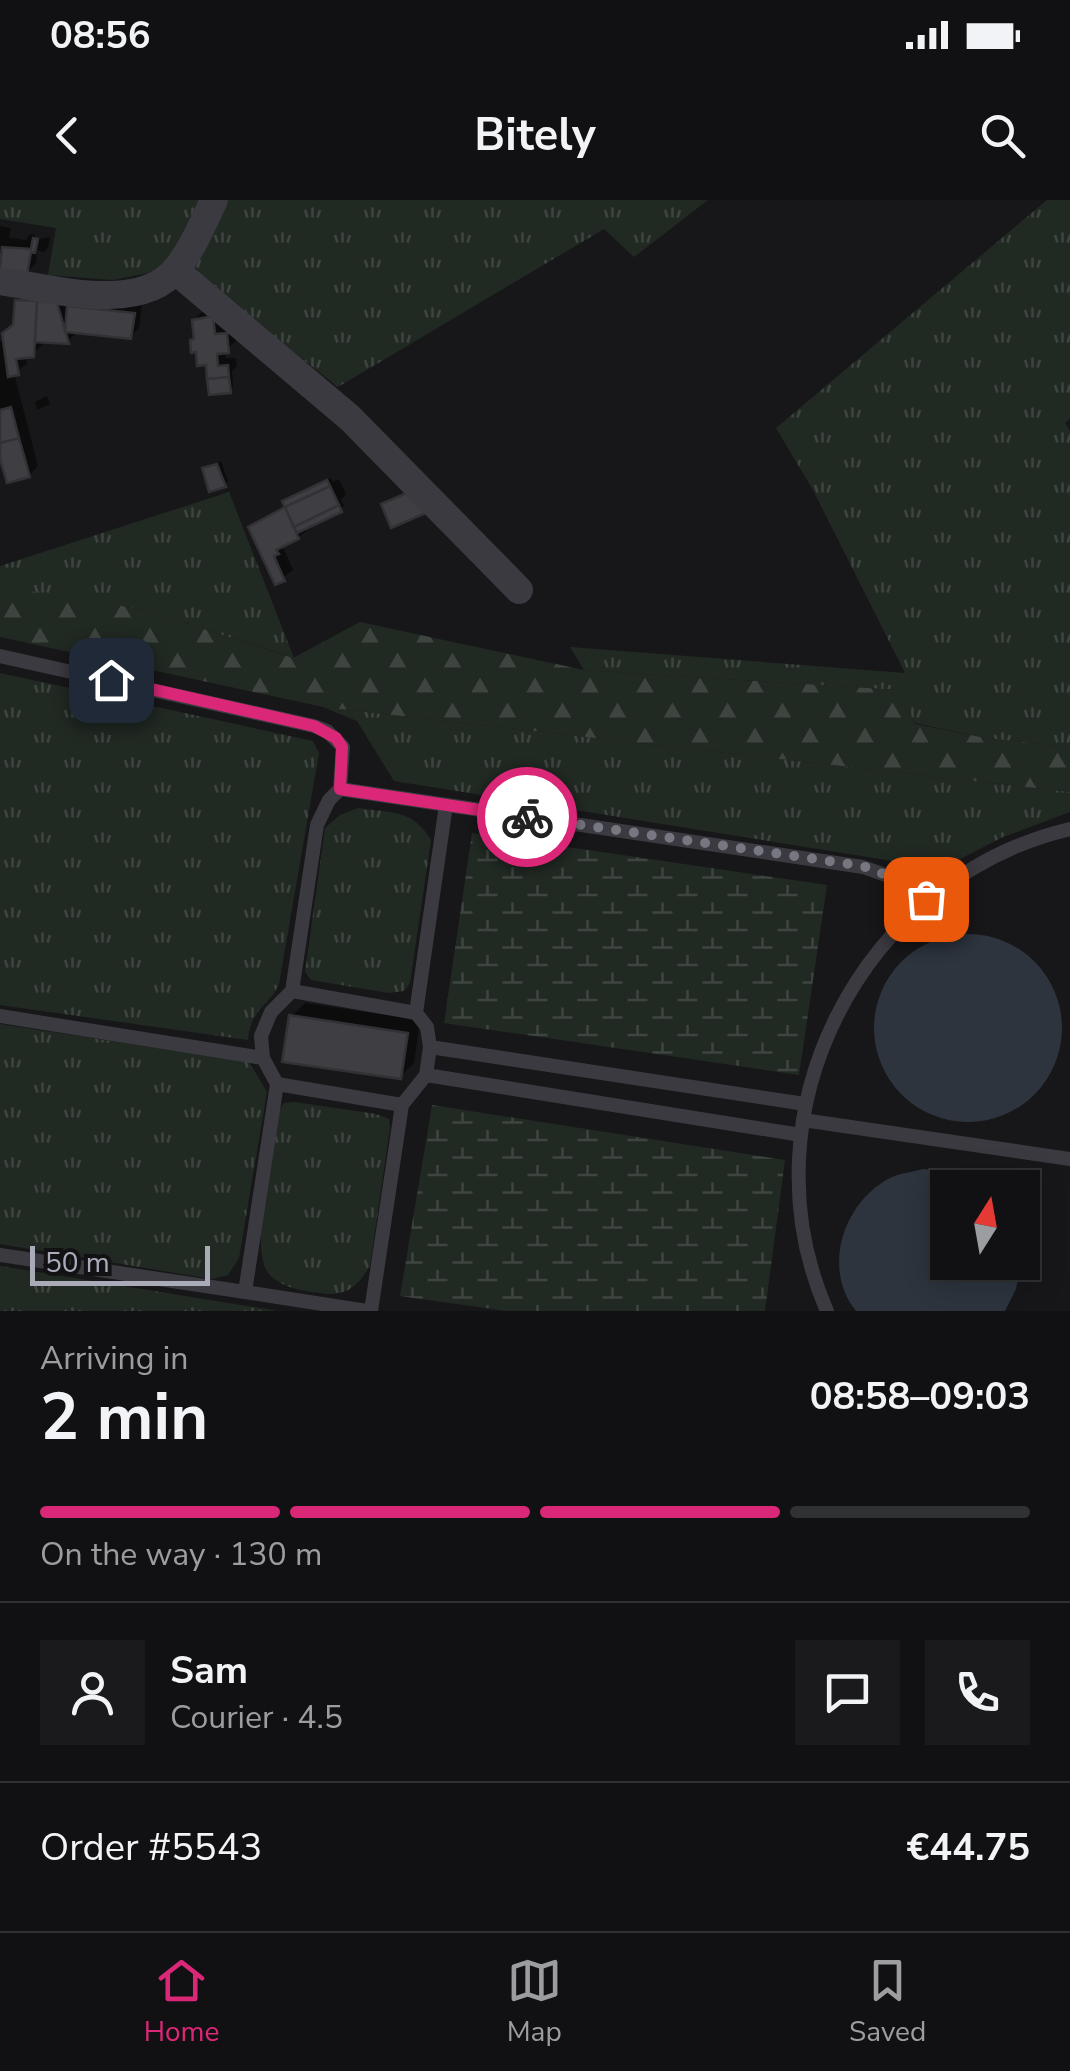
<!DOCTYPE html>
<html lang="en">
<head>
<meta charset="utf-8">
<style>
	:root { --surface:#111113; --page:#1a1a1c; --text:#f1f3f6; --muted:#9c9da0; --line:#303133; --accent:#db2777 }
	body { margin:0; font-family:"Nunito Sans",sans-serif; background:var(--page); color:var(--text); height:100vh; display:flex; flex-direction:column; font-size:38px; white-space:nowrap }
	* { box-sizing:border-box; margin:0 }
	p { font-size:32px; color:var(--muted) }
	.icon { flex:none; width:55px; height:55px; fill:none; stroke:currentColor; stroke-width:2; stroke-linecap:round; stroke-linejoin:round }
	.map { position:relative; height:1111px; overflow:hidden }
	.panel { display:flex; flex-direction:column; background:var(--surface); flex:1 }
	.panel>* { flex:none }
	.needle { width:65px; rotate:11deg }
	.tools { position:absolute; left:930px; top:970px; display:grid; gap:20px }
	.tools a { display:grid; place-items:center; width:110px; height:110px; border-radius:0px; background:var(--surface); box-shadow:0 5px 25px #0003,0 0 0 2px var(--line); font-size:50px }
	.scale { position:absolute; left:30px; bottom:25px; width:180px; box-sizing:border-box; padding-left:10px; border:5px solid #a9abb9; border-top:0; font-size:28px; line-height:35px; white-space:nowrap; color:#a9abb9; -webkit-text-stroke:8px #121214; paint-order:stroke }
	.pin { position:absolute; display:grid; place-items:center; width:85px; height:85px; color:#fff; margin:-42px; border-radius:20px; box-shadow:0 5px 15px #0006 }
	.courier { position:absolute; display:grid; place-items:center; width:100px; height:100px; margin:-50px; border:8px solid #db2777; border-radius:50%; background:#fff; color:#222; box-shadow:0 2px 12px #0007 }
	.overview em { font-style:normal; font-weight:700 }
	.overview div { display:flex; flex-direction:column-reverse }
	.overview { display:flex; align-items:center; justify-content:space-between; height:170px; padding:0 40px }
	h1 { font-size:65px; font-weight:700; line-height:75px }
	.bar { display:grid; grid-template-columns:repeat(4,1fr); gap:15px 10px; align-content:center; height:120px; padding:0 40px }
	.bar i { height:12px; border-radius:8px; background:var(--line) }
	.bar .active { background:var(--accent) }
	.bar p { grid-column:span 4 }
	.line { display:flex; align-items:center; gap:25px; padding:0 40px; border-top:2px solid var(--line) }
	.line div { flex:1 }
	.round { display:grid; place-items:center; flex:none; width:105px; height:105px; border-radius:0px; background:var(--page) }
	.status { display:flex; justify-content:space-between; align-items:center; height:70px; padding:0 50px; background:var(--surface); direction:ltr }
	.status svg { height:28px; fill:currentColor }
	header { display:flex; justify-content:space-between; align-items:center; height:130px; padding:0 40px; background:var(--surface); font-size:45px; font-weight:700 }
	.tabs { display:flex; justify-content:space-around; align-items:center; height:140px; border-top:2px solid var(--line); background:var(--surface); font-size:28px; color:var(--muted) }
	.tabs a { display:grid; justify-items:center; gap:5px }
	.tabs .active { color:var(--accent) }
	.map>svg:first-child { display:block }
	.grass { fill:url(#grass-tufts) }
	.forest { fill:url(#forest-firs) }
	.wetland { fill:url(#wetland-marsh) }
	.water { fill:#2d343e }
	.shadow { fill:#0007 }
	.building { fill:#3f3f43; stroke:#323135; stroke-width:2.5 }
	.lines { fill:none; stroke-linecap:round; stroke-linejoin:round }
	.service { stroke:#3a3a40; stroke-width:14 }
	.minor { stroke:#3a3a40; stroke-width:28 }
	.done { stroke:#767781; stroke-width:10; stroke-dasharray:0 18 }
	.route { stroke:#db2777; stroke-width:12 }
</style>
</head>
<body>
<div class="status"><b>08:56</b><svg viewBox="0 0 49 12"><path d="M0 12V9h3v3zM5 12V6h3v6zM10 12V3h3v9zM15 12V0h3v12zM26 1h20v11H26zM47 4h2v5h-2z"/></svg></div>
<header><svg class="icon" aria-label="back" viewBox="0 0 24 24"><path d="M15 5l-7 7 7 7"/></svg>Bitely<svg class="icon" aria-label="search" viewBox="0 0 24 24"><circle cx="10" cy="10" r="6"/><path d="M15 15l6 6"/></svg></header>
<div class="map">
<svg width="1070" height="1111" viewBox="0 0 1070 1111">
	<defs>
		<pattern id="grass-tufts" width="24" height="20" patternUnits="userSpaceOnUse" patternTransform="scale(2.5)"><rect width="24" height="20" fill="#212923"/><path d="M3 7l-1-3M5 7V3M7 7l1-3M15 17l-1-3M17 17v-4M19 17l1-3" fill="none" stroke="#3e4541"/></pattern>
		<pattern id="forest-firs" width="22" height="20" patternUnits="userSpaceOnUse" patternTransform="scale(2.5)"><rect width="22" height="20" fill="#212923"/><path d="M5 1l3.5 6h-7zM16 11l3.5 6h-7z" fill="#3e4541"/></pattern>
		<pattern id="wetland-marsh" width="20" height="14" patternUnits="userSpaceOnUse" patternTransform="scale(2.5)"><rect width="20" height="14" fill="#212923"/><path d="M1 5h8M5 5V1M11 12h8M15 12V8" fill="none" stroke="#3e4541"/></pattern>
	</defs>
	<rect width="100%" height="100%" fill="#171719"/>
	<!-- grass -->
	<path class="grass" d="M0 0H708L634 57 604 29 338 187 170 55 158 71 113 80 48 75 56 28 0 19Z
		M1047 0H1070V219L1065 223 1070 231V547L986 538 915 523 897 490 584 470 570 447 905 473 813 290 776 228Z
		M229 292 294 458 146 410 0 388V366Z
		M0 473 313 541 319 553 279 784C267 809 251 808 248 840L0 805Z
		M323 507 1070 592V612L1003 637 958 660 899 662 394 581 357 521Z
		M358 608C391 613 413 609 431 640L410 783 404 791 389 793 311 780 305 772 325 628 340 615Z
		M0 824 249 862 267 892 239 1058 228 1075 212 1079 0 1044Z
		M295 902 376 914 389 919 390 928 370 1066C357 1088 345 1097 320 1093 303 1091 282 1088 269 1074 248 1050 273 945 278 912L284 903Z
		M0 1066 278 1111H0Z"/>
	<!-- forest -->
	<path class="forest" d="M4 387 146 410 293 458 360 422 584 470 898 490 915 524 986 538 1070 547V592L323 507 0 437V388Z"/>
	<!-- wetland -->
	<path class="wetland" d="M472 633 827 685 799 875 444 823Z
		M432 905 785 960 765 1111H506L400 1096Z"/>
	<!-- water -->
	<path class="water" d="M874 828a94 94 0 1 1 188 0a94 94 0 1 1-188 0Z
		M923 969 952 972 984 987 948 988V1062L1021 1063 1016 1089 1005 1111H856C821 1068 844 1000 892 977 901 973 913 972 923 969Z"/>
	<!-- shadow -->
	<path class="shadow" d="M0 26 11 28 9 38 26 40 30 34 35 35 34 40 50 37 48 48 44 52 37 50 36 63 27 72 0 67Z
		M26 93 142 104 139 128 130 137 78 131 68 141 43 140 42 145 33 154 25 156 27 164 14 173 38 266 29 275 0 249V141L5 140 16 123 17 101Z
		M203 111 235 126 236 141 225 150 226 158H236L237 166 232 171 233 187 230 190 208 163 199 164 193 141 196 137 194 120Z
		M47 196 50 204 37 210 35 202Z
		M221 261 228 281 224 284 205 269Z
		M331 278 333 282 339 279 346 294 341 300 344 306 283 347 293 370 276 382 251 328 260 319 287 305 289 298Z
		M305 803 420 820 414 863 400 877 291 817Z"/>
	<!-- building -->
	<path class="building" d="M33 38 38 39 35 53 31 52 27 75 0 70 2 47 31 49Z
		M15 100 37 101 34 157 16 159 19 175 8 177 2 133 13 125Z
		M37 101 57 103 69 144 35 142Z
		M67 106 135 113 131 139 65 132Z
		M213 116 215 134 227 133 229 153 217 154 218 166 228 165 229 177 207 179 206 165 197 166 196 152 191 153 190 140 194 139 192 120Z
		M229 177 231 193 209 195 207 179Z
		M11 207 19 238 0 243V210Z
		M19 238 30 277 7 283 0 259V243Z
		M217 264 226 287 209 292 202 268Z
		M327 280 330 286 285 307 282 301Z
		M330 286 339 305 294 327 285 307Z
		M409 292 428 312 391 328 381 304Z
		M339 305 342 312 297 333 294 327Z
		M285 307 299 339 276 350 279 354 274 356 285 381 275 385 248 327Z
		M289 815 408 833 401 879 282 862Z"/>
	<g class="lines">
		<!-- service -->
		<path class="service" d="M0 456 314 526 327 531 343 547 340 589 329 600 317 625 292 791 271 812 261 836 263 858 277 884 245 1092 367 1111
			M340 589 863 667 891 677 927 699
			M446 605 416 813 427 827 430 847 805 904
			M292 791 416 813
			M0 816 263 858
			M426 875 801 935
			M277 884 402 905
			M803 920 1070 959
			M0 1055 245 1092
			M371 1111 402 905 426 875 430 847
			M827 1111C740 913 862 678 1070 629"/>
		<!-- minor -->
		<path class="minor" d="M176 71 350 218 519 390
			M0 81C50 88 141 115 177 68 193 48 203 23 214 0"/>
	</g>
	<g class="lines">
		<!-- done -->
		<path class="done" d="M527 617 863 666 891 677 926 699"/>
		<!-- route -->
		<path class="route" d="M111 480 314 526 336 538 342 547 340 589 527 617"/>
	</g>
</svg>
<div class="tools">
<a><svg class="needle" viewBox="-14 -14 28 28"><path d="M0-13l5 13h-10z" fill="#e53935"/><path d="M0 13l5-13h-10z" fill="#9c9da0"/></svg></a>
</div>
<div class="scale">50 m</div>
<div class="pin" style="left:926px;top:699px;background:#ea580c"><svg class="icon" aria-label="bag" viewBox="0 0 24 24"><path d="M5 8h14l-1 12H6zM9 8a3 3 0 0 1 6 0"/></svg></div>
<div class="pin" style="left:111px;top:480px;background:#1f2937"><svg class="icon" aria-label="home" viewBox="0 0 24 24"><path d="M3 11l9-7 9 7M6 9v11h12V9"/></svg></div>
<div class="courier" style="left:527px;top:617px"><svg class="icon" aria-label="bike" viewBox="0 0 24 24"><circle cx="6" cy="16" r="4"/><circle cx="18" cy="16" r="4"/><path d="M6 16l4-8h5l3 8M10 8l3 8H6M13 5h3"/></svg></div>
</div>
<section class="panel">
<div class="overview"><div><h1>2 min</h1><p>Arriving in</p></div><em>08:58–09:03</em></div>
<div class="bar"><i class="active"></i><i class="active"></i><i class="active"></i><i></i><p>On the way · 130 m</p></div>
<div class="line" style="height:180px"><a class="round"><svg class="icon" aria-label="person" viewBox="0 0 24 24"><circle cx="12" cy="8" r="4"/><path d="M4 21q1-7 8-7t8 7"/></svg></a><div><b>Sam</b><p>Courier · 4.5</p></div><a class="round"><svg class="icon" aria-label="chat" viewBox="0 0 24 24"><path d="M4 5h16v11H9l-5 4z"/></svg></a><a class="round"><svg class="icon" aria-label="phone" viewBox="0 0 24 24"><path d="M5 4h4l2 5-3 2q2 4 5 5l2-3 5 2v4C11 20 4 13 5 4z"/></svg></a></div>
<div class="line" style="height:130px"><div>Order #5543</div><b>€44.75</b></div>
</section>
<nav class="tabs">
<a class="active"><svg class="icon" aria-label="home" viewBox="0 0 24 24"><path d="M3 11l9-7 9 7M6 9v11h12V9"/></svg>Home</a>
<a><svg class="icon" aria-label="map" viewBox="0 0 24 24"><path d="M3 6l6-2 6 2 6-2v14l-6 2-6-2-6 2zM9 4v14M15 6v14"/></svg>Map</a>
<a><svg class="icon" aria-label="saved" viewBox="0 0 24 24"><path d="M7 4h10v16l-5-4-5 4z"/></svg>Saved</a>
</nav>
</body>
</html>
